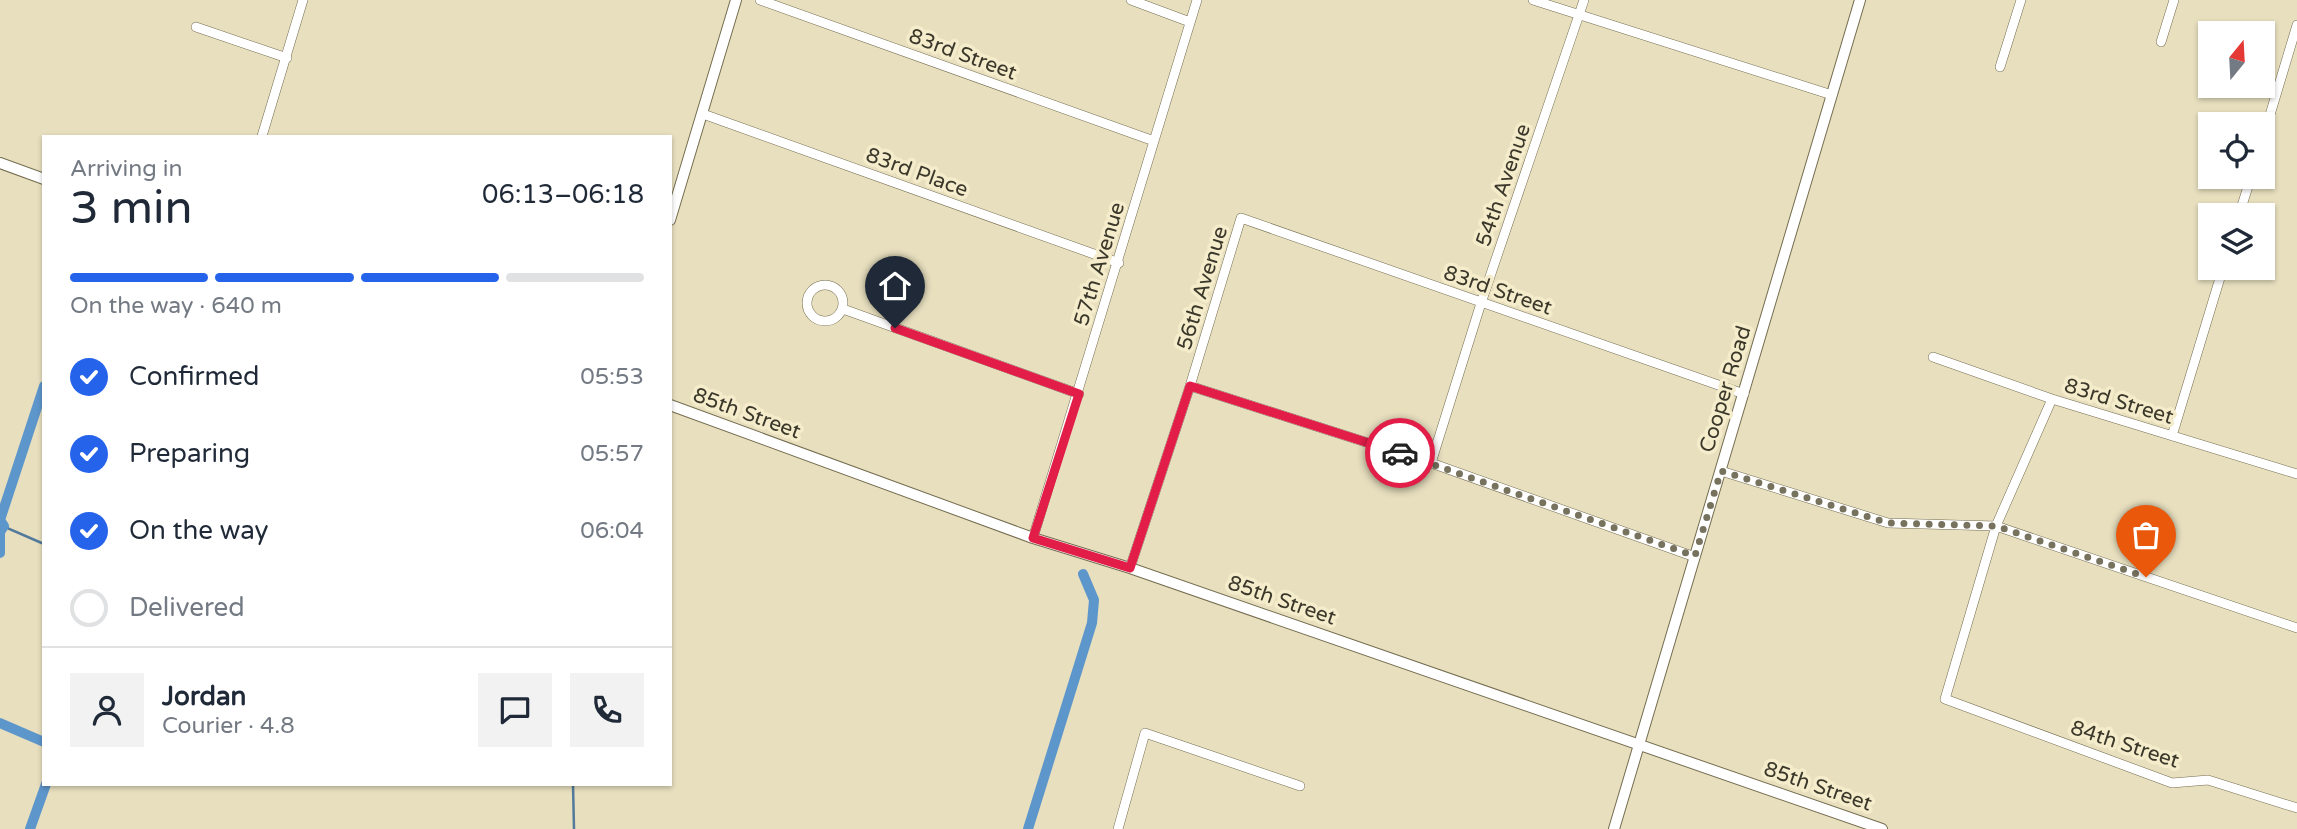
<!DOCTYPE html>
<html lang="en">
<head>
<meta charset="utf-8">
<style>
	:root { --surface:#fff; --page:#f2f2f3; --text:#1f2937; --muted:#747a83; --line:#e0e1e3; --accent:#2563eb }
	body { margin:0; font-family:"Varela Round",sans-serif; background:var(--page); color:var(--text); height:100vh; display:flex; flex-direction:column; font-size:26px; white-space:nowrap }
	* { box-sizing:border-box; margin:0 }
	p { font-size:23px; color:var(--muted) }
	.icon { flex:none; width:38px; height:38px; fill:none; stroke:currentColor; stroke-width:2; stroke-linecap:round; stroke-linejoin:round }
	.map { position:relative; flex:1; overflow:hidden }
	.sheet { position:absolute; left:42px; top:135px; width:630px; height:651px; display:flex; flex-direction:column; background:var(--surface); border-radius:0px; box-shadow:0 2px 5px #0004 }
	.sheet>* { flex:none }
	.needle { width:46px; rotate:18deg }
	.tools { position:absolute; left:2198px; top:21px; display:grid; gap:14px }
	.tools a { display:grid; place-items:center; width:77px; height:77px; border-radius:0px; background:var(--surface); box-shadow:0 2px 5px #0004; font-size:35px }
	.pin { position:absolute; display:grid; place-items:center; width:60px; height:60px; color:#fff; margin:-72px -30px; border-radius:50% 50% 50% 0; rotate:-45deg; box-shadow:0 0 7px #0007 }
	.pin .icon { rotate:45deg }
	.courier { position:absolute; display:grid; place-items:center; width:70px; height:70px; margin:-35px; border:5px solid #e11d48; border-radius:50%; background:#fff; color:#222; box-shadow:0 2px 9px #0007 }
	.headline em { font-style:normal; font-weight:600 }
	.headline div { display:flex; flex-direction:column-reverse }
	.headline { display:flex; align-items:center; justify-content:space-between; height:119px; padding:0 28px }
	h1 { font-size:46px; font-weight:600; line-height:52px }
	.bar { display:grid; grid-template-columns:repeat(4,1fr); gap:10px 7px; align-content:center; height:84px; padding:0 28px }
	.bar i { height:9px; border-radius:5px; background:var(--line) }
	.bar .on { background:var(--accent) }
	.bar p { grid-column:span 4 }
	.line { display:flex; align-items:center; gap:18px; padding:0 28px; border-top:2px solid var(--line) }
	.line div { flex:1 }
	.round { display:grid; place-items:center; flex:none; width:74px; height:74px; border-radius:0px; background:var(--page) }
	ol { padding:0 28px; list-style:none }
	li { display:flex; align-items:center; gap:21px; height:77px }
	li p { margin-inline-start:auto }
	li .icon { padding:7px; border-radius:50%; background:var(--accent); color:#fff; stroke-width:4 }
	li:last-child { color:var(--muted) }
	li i { width:38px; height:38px; border:4px solid var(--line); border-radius:50% }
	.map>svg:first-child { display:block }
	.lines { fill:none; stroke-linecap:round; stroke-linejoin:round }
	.stream { stroke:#537a9b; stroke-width:2.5 }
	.canal { stroke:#5d96cb; stroke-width:10 }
	.minor-casing { stroke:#756d50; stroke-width:10 }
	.tertiary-casing { stroke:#756d50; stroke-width:12 }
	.minor { stroke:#fff; stroke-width:9 }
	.tertiary { stroke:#fff; stroke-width:10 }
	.done { stroke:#77725e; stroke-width:7; stroke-dasharray:0 12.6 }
	.route { stroke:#e11d48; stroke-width:9 }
	.labels { text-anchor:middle; stroke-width:7; stroke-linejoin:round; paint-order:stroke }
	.street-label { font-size:21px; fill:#3b382b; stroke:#f4eccb }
</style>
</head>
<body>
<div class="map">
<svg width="2297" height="829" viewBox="0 0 2297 829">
	<rect width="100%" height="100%" fill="#e7dfbe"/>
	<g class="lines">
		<!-- stream -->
		<path class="stream" d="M0 525 44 544
			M573 784 574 829"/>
		<!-- canal -->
		<path class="canal" d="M0 532 4 526 0 520 44 386
			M0 534V553
			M0 723 44 742
			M30 829 46 784
			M1028 829 1092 623 1094 600 1083 574"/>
		<defs>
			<path id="minor" d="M760 0 1154 141
				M1131 0 1190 22
				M1533 0 1832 95
				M196 27 287 58
				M2161 42 2174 0
				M2000 67 2021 0
				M703 114 1119 263
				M262 136 303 0
				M2263 138 2297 25
				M2239 215 2251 177
				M807 303a18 18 0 1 1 36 0a18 18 0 1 1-36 0Z
				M843 309 1079 394
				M1933 357 2052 399 2297 474
				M1190 386 1431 463 1695 557
				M2052 399 1996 526 1945 699 2172 783 2208 780 2297 808
				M2172 436 2223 268
				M1431 463 1481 303 1584 0
				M1721 471 1888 523 1996 526 2297 628
				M1033 538 1197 0
				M1130 568 1190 386 1241 218 1744 394
				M1118 829 1145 733 1300 786"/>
			<path id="tertiary" d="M0 163 44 179
				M670 220 736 0
				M670 405 1033 538 1130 568 1882 829
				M1614 829 1860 0"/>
		</defs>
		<!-- minor casing -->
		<use href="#minor" class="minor-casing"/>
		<!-- tertiary casing -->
		<use href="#tertiary" class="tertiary-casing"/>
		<!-- minor -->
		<use href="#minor" class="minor"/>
		<!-- tertiary -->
		<use href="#tertiary" class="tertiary"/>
	</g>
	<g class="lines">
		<!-- done -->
		<path class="done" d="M1400 453 1695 556 1721 471 1888 523 1996 526 2146 577"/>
		<!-- route -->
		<path class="route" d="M895 328 1079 394 1033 538 1130 568 1190 386 1400 453"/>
	</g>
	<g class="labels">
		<!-- street labels -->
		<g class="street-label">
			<text transform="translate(963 54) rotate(20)" y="7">83rd Street</text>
			<text transform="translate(917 172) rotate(20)" y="7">83rd Place</text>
			<text transform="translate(1503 185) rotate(-71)" y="7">54th Avenue</text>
			<text transform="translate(1099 264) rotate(-73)" y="7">57th Avenue</text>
			<text transform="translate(1202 288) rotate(-73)" y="7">56th Avenue</text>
			<text transform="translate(1498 290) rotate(19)" y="7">83rd Street</text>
			<text transform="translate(1725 389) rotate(-73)" y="7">Cooper Road</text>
			<text transform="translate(2119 401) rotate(17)" y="7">83rd Street</text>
			<text transform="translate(747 413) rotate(20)" y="7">85th Street</text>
			<text transform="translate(1282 600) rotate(19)" y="7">85th Street</text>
			<text transform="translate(2125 744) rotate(18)" y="7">84th Street</text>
			<text transform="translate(1818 786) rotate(19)" y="7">85th Street</text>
		</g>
	</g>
</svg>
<div class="tools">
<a><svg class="needle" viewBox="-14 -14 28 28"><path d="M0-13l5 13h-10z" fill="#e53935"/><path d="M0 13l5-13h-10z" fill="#747a83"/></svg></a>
<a><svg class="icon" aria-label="locate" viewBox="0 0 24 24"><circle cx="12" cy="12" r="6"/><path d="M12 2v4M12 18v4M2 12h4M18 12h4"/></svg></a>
<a><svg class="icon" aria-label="layers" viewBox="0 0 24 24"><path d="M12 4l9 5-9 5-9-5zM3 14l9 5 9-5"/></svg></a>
</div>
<div class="pin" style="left:2146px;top:577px;background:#ea580c"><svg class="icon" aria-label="bag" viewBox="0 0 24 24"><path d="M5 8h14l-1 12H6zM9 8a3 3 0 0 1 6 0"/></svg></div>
<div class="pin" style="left:895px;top:328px;background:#1f2937"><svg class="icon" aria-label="home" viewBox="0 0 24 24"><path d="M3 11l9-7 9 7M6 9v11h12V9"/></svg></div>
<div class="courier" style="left:1400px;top:453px"><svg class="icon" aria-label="car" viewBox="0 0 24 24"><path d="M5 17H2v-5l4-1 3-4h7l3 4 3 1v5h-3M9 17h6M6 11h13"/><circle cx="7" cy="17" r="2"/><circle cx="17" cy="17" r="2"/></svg></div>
<section class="sheet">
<div class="headline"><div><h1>3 min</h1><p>Arriving in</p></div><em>06:13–06:18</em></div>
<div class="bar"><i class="on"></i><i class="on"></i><i class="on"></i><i></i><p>On the way · 640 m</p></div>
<ol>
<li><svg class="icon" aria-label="check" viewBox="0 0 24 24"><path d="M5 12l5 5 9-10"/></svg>Confirmed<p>05:53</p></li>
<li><svg class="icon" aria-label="check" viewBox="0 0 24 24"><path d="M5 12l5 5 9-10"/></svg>Preparing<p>05:57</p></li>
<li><svg class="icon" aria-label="check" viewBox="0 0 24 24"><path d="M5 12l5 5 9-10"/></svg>On the way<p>06:04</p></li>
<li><i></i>Delivered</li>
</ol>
<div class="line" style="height:126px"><a class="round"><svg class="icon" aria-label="person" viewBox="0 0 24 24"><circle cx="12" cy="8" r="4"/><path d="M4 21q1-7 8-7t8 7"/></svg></a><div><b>Jordan</b><p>Courier · 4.8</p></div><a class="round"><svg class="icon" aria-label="chat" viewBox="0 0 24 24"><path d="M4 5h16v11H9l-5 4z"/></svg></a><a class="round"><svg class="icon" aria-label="phone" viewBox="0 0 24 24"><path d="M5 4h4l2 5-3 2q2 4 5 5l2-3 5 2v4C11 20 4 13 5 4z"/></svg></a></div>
</section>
</div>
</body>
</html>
